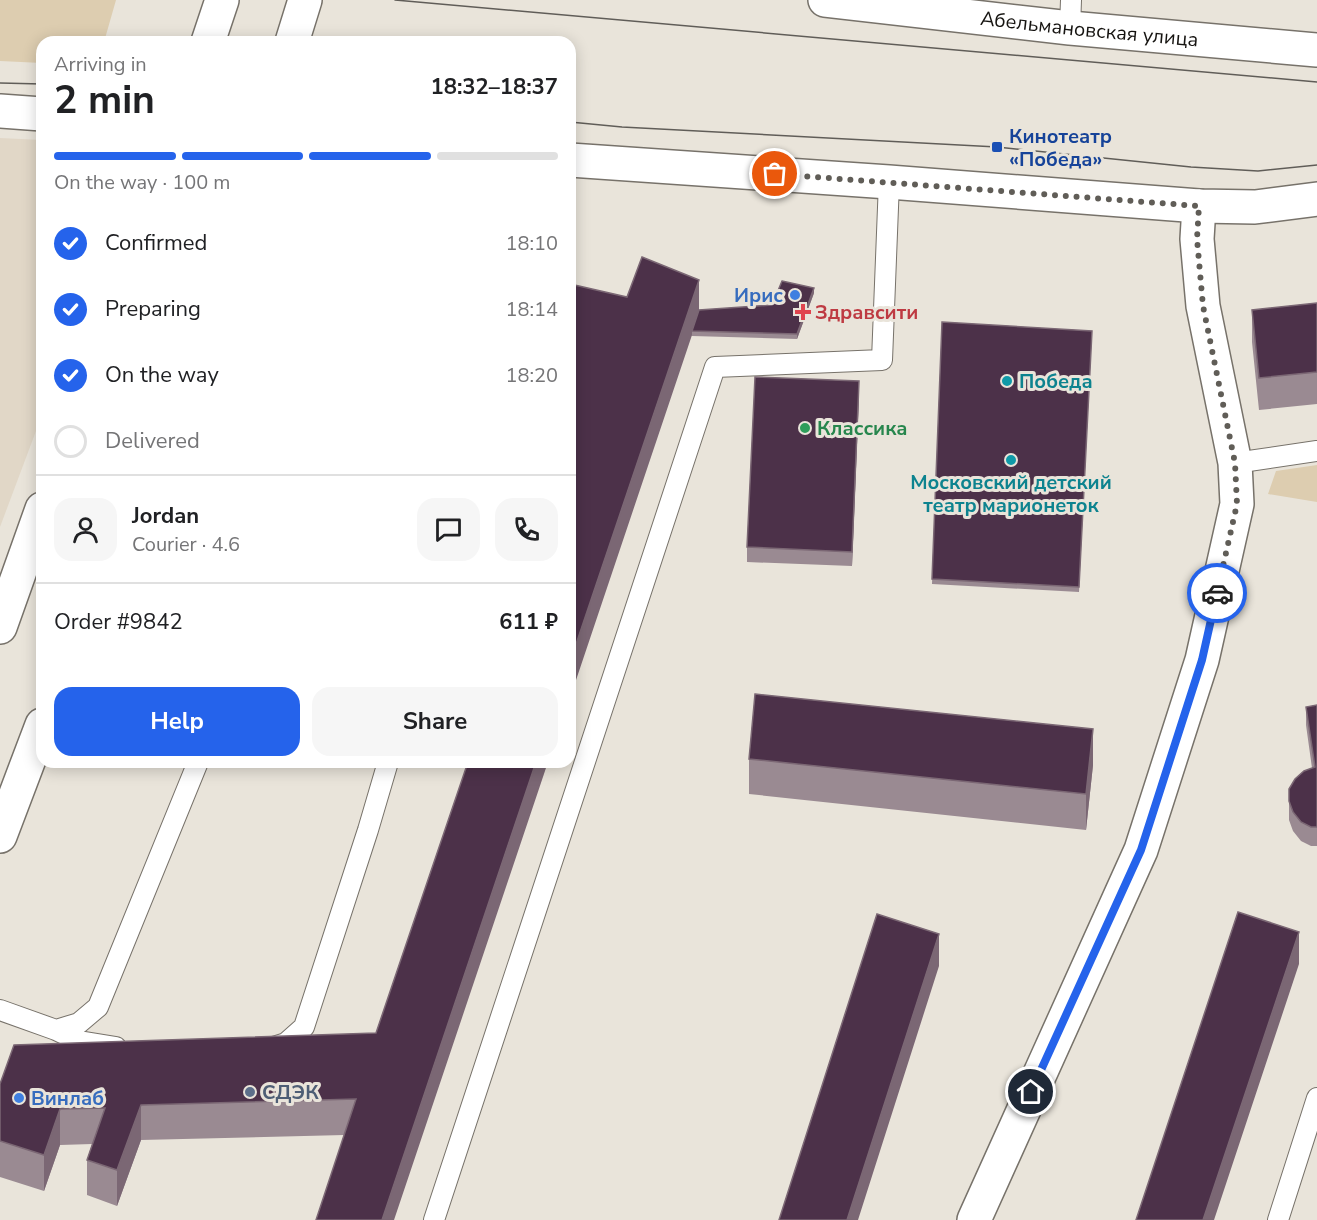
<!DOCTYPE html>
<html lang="en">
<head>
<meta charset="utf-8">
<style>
	:root { --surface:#fff; --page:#f6f6f6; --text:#202124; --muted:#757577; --line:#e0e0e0; --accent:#2563eb }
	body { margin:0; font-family:"Nunito Sans",sans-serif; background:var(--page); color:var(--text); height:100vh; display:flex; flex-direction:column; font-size:22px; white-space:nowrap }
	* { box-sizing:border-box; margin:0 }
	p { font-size:20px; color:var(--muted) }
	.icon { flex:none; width:33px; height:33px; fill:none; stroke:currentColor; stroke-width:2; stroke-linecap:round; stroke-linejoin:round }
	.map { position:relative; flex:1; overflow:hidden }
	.details { position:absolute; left:36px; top:36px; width:540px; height:732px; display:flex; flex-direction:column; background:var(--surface); border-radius:18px; box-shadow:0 3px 15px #0003 }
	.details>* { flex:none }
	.pin { position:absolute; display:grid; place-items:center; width:51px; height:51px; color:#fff; margin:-26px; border:3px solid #fff; border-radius:50%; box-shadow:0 2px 6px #0007 }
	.courier { position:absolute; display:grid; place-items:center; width:60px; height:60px; margin:-30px; border:4px solid #2563eb; border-radius:50%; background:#fff; color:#222; box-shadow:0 2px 8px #0007 }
	.summary em { font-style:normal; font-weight:700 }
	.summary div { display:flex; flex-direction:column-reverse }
	.summary { display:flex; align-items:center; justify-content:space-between; height:102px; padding:0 18px }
	h1 { font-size:39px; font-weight:700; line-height:45px }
	.bar { display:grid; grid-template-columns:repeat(4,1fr); gap:9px 6px; align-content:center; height:72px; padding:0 18px }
	.bar i { height:8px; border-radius:4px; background:var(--line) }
	.bar .active { background:var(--accent) }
	.bar p { grid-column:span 4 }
	.line { display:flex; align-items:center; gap:15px; padding:0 18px; border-top:2px solid var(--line) }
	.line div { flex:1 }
	.round { display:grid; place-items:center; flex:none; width:63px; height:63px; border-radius:18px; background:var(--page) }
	ol { padding:0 18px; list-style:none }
	li { display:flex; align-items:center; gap:18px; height:66px }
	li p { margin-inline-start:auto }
	li .icon { padding:6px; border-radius:50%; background:var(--accent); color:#fff; stroke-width:4 }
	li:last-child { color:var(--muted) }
	li i { width:33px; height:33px; border:3px solid var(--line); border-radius:50% }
	.action { display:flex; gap:12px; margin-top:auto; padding:12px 18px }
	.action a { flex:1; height:69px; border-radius:18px; background:var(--accent); color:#fff; font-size:24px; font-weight:700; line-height:69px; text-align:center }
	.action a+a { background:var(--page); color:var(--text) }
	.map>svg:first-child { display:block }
	.built { fill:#e1d7c7 }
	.green { fill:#ddcdb0 }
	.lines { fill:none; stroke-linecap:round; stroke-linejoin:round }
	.service-casing { stroke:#77726a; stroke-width:22 }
	.minor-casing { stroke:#77726a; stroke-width:36 }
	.secondary-casing { stroke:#77726a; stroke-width:36 }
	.primary-casing { stroke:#77726a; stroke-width:36 }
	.service { stroke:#fff; stroke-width:20 }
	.minor { stroke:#fff; stroke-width:33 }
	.secondary { stroke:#fff; stroke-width:33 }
	.primary { stroke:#fff; stroke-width:33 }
	.tram { stroke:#605d58; stroke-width:1.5 }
	.wall { fill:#9a8a92 }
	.shaded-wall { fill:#7b6774 }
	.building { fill:#4c3149; stroke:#7b6774; stroke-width:1.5 }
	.done { stroke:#605d57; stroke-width:6; stroke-dasharray:0 10.8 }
	.route { stroke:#2563eb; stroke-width:8 }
	.transit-dot { fill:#1a4fb4; stroke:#e9e4da; stroke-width:2 }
	.shop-dot { fill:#3f7fe0; stroke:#e9e4da; stroke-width:2 }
	.health-dot { fill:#e0444e; stroke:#e9e4da; stroke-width:2 }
	.culture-dot { fill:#0f9aa8; stroke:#e9e4da; stroke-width:2 }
	.leisure-dot { fill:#2e9e5b; stroke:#e9e4da; stroke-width:2 }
	.service-dot { fill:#5c6f8a; stroke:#e9e4da; stroke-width:2 }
	.labels { text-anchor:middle; stroke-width:6; stroke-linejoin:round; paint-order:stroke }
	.street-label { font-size:20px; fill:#161411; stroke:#e9e4da }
	.transit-label { font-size:20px; font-weight:bold; fill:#164399; stroke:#e9e4da; text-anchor:start }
	.shop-label { font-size:20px; font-weight:bold; fill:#366cbe; stroke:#e9e4da; text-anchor:end }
	.health-label { font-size:20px; font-weight:bold; fill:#be3a42; stroke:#e9e4da; text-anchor:start }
	.culture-label { font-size:20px; font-weight:bold; fill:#0d838f; stroke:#e9e4da; text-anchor:start }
	.leisure-label { font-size:20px; font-weight:bold; fill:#27864d; stroke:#e9e4da; text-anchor:start }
	.service-label { font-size:20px; font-weight:bold; fill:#4e5e75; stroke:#e9e4da; text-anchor:start }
</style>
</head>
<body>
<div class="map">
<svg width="1317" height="1220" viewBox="0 0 1317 1220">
	<rect width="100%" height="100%" fill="#e9e4da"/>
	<!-- built -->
	<path class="built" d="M0 138 42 140V415L0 527Z"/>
	<!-- green -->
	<path class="green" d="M0 0H116L104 42H42V63L0 61Z
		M1317 465V502L1268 494 1276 471Z"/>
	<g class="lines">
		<defs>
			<path id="service" d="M1070 28 1071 0
				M1235 463 1317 451
				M0 1010 56 1030 79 1023 98 1007 198 762
				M56 1030 79 1041 116 1047
				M270 1048 286 1043 304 1027 368 830 388 762
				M434 1220 715 367 882 360 889 182
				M1278 1220 1317 1098"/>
			<path id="minor" d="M974 1220 1141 850 1202 660 1237 504 1235 463 1203 306 1197 239 1199 206"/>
			<g id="secondary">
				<path id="s1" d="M825 0 1070 28 1317 50"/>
				<path d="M0 111 42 114"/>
				<path d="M570 160 889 182 1199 206 1255 207 1317 199"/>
			</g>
			<path id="primary" d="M208 42 222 0
				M292 42 305 0
				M0 627 42 509
				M0 836 42 725"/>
		</defs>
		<!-- service casing -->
		<use href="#service" class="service-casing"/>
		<!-- minor casing -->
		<use href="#minor" class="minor-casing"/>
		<!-- secondary casing -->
		<use href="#secondary" class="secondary-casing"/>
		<!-- primary casing -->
		<use href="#primary" class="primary-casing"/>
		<!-- service -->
		<use href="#service" class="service"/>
		<!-- minor -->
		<use href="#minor" class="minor"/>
		<!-- secondary -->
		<use href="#secondary" class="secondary"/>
		<!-- primary -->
		<use href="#primary" class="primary"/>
		<!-- tram -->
		<path class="tram" d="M395 0 1317 82
			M0 83 42 84
			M570 122 622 127 997 147 1191 167 1258 171 1317 165"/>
	</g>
	<!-- wall -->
	<path class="wall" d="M814 293 797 339 692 336 627 297 699 310 772 305Z
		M1317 303V404L1259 410 1252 342V310Z
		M942 322 1092 331 1079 592 932 584Z
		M859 396 852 566 747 562V547Z
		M1317 705V846H1311L1301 841 1293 831 1289 820V789L1312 768 1306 725V707Z
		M749 759 1093 765 1086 830 749 794Z
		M468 762 344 1135 141 1140 117 1206 87 1195V1160L92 1144 60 1145 44 1191 0 1177V1084L376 1033Z"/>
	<!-- shaded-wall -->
	<path class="shaded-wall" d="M699 280V315L692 331V335L570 698V662Z
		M814 288V293L797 339V334Z
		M859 381V396L852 566V552Z
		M1093 729V765L1086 830V794Z
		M536 762H548L394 1220H382Z
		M1299 932V964L1214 1220H1203Z
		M939 934V966L858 1220H847Z
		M141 1105V1140L117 1206V1170Z
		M60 1109V1145L44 1191V1155Z"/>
	<!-- building -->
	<path class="building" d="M642 257 699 280 570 662V284L627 297Z
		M782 281 814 288 797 334 692 331 699 310 772 305Z
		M1317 303V372L1259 378 1252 310Z
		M942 322 1092 331 1079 587 932 579Z
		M755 377 859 381 852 552 747 547Z
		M755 694 1093 729 1086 794 749 759Z
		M1317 705V827H1311L1301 822 1293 812 1289 801V789L1295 779 1304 771 1315 767 1306 707Z
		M468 762H536L382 1220H316L356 1099 141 1105 117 1170 87 1160 105 1108 60 1109 44 1155 0 1141V1084L14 1045 376 1033Z
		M1238 912 1299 932 1203 1220H1136Z
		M877 914 939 934 847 1220H779Z"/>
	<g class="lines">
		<!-- done -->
		<path class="done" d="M775 174 1199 206 1197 239 1203 306 1235 463 1237 504 1217 593"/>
		<!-- route -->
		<path class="route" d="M1031 1092 1141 850 1202 660 1217 593"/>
	</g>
	<!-- markers -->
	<rect class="transit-dot" x="991" y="141" width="12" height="12" rx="3"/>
	<g class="shop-dot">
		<circle cx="795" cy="295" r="6"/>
		<circle cx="19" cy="1098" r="6"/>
	</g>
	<path class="health-dot" d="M800 303h6v6h6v6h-6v6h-6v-6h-6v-6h6z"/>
	<g class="culture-dot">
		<circle cx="1007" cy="381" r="6"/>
		<circle cx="1011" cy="460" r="6"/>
	</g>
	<circle class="leisure-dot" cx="805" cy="428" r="6"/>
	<circle class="service-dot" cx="250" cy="1092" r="6"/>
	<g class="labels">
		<!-- street labels -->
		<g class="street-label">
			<text dy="7" stroke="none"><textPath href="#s1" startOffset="266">Абельмановская улица</textPath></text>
		</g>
		<!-- transit labels -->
		<g class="transit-label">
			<text x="1009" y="143">Кинотеатр<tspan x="1009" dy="23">«Победа»</tspan></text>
		</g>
		<!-- shop labels -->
		<g class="shop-label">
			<text x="783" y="302">Ирис</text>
			<text x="31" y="1105" text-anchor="start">Винлаб</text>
		</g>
		<!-- health labels -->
		<g class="health-label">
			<text x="815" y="319">Здравсити</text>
		</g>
		<!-- culture labels -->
		<g class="culture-label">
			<text x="1019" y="388">Победа</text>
			<text x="1011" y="489" text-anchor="middle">Московский детский<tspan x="1011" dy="23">театр марионеток</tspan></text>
		</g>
		<!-- leisure labels -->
		<g class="leisure-label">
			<text x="817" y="435">Классика</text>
		</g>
		<!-- service labels -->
		<g class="service-label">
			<text x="262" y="1099">СДЭК</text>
		</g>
	</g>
</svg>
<div class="pin" style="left:775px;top:174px;background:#ea580c"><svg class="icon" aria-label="bag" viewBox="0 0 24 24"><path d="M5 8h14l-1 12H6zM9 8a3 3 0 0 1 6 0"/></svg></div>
<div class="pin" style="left:1031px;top:1092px;background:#1f2937"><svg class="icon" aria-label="home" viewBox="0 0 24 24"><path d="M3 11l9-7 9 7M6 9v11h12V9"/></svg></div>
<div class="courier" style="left:1217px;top:593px"><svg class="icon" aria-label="car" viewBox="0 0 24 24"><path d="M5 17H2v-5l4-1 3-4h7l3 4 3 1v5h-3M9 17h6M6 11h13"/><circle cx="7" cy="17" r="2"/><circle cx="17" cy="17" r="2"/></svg></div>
<section class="details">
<div class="summary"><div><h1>2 min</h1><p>Arriving in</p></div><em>18:32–18:37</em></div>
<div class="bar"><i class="active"></i><i class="active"></i><i class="active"></i><i></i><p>On the way · 100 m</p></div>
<ol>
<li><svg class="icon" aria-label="check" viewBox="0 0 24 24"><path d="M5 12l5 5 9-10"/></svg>Confirmed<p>18:10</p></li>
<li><svg class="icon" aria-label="check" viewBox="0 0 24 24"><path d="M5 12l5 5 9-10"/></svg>Preparing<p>18:14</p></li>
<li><svg class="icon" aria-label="check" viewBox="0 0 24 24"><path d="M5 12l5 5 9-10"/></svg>On the way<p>18:20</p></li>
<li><i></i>Delivered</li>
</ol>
<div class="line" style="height:108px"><a class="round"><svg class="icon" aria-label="person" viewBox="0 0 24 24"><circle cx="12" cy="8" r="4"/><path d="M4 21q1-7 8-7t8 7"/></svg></a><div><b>Jordan</b><p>Courier · 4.6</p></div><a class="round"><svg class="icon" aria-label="chat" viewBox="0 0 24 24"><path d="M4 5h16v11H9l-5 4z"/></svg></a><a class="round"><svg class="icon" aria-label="phone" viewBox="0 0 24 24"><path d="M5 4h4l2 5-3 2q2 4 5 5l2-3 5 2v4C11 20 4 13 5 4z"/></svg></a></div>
<div class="line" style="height:78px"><div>Order #9842</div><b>611 ₽</b></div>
<div class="action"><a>Help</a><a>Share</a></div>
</section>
</div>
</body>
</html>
